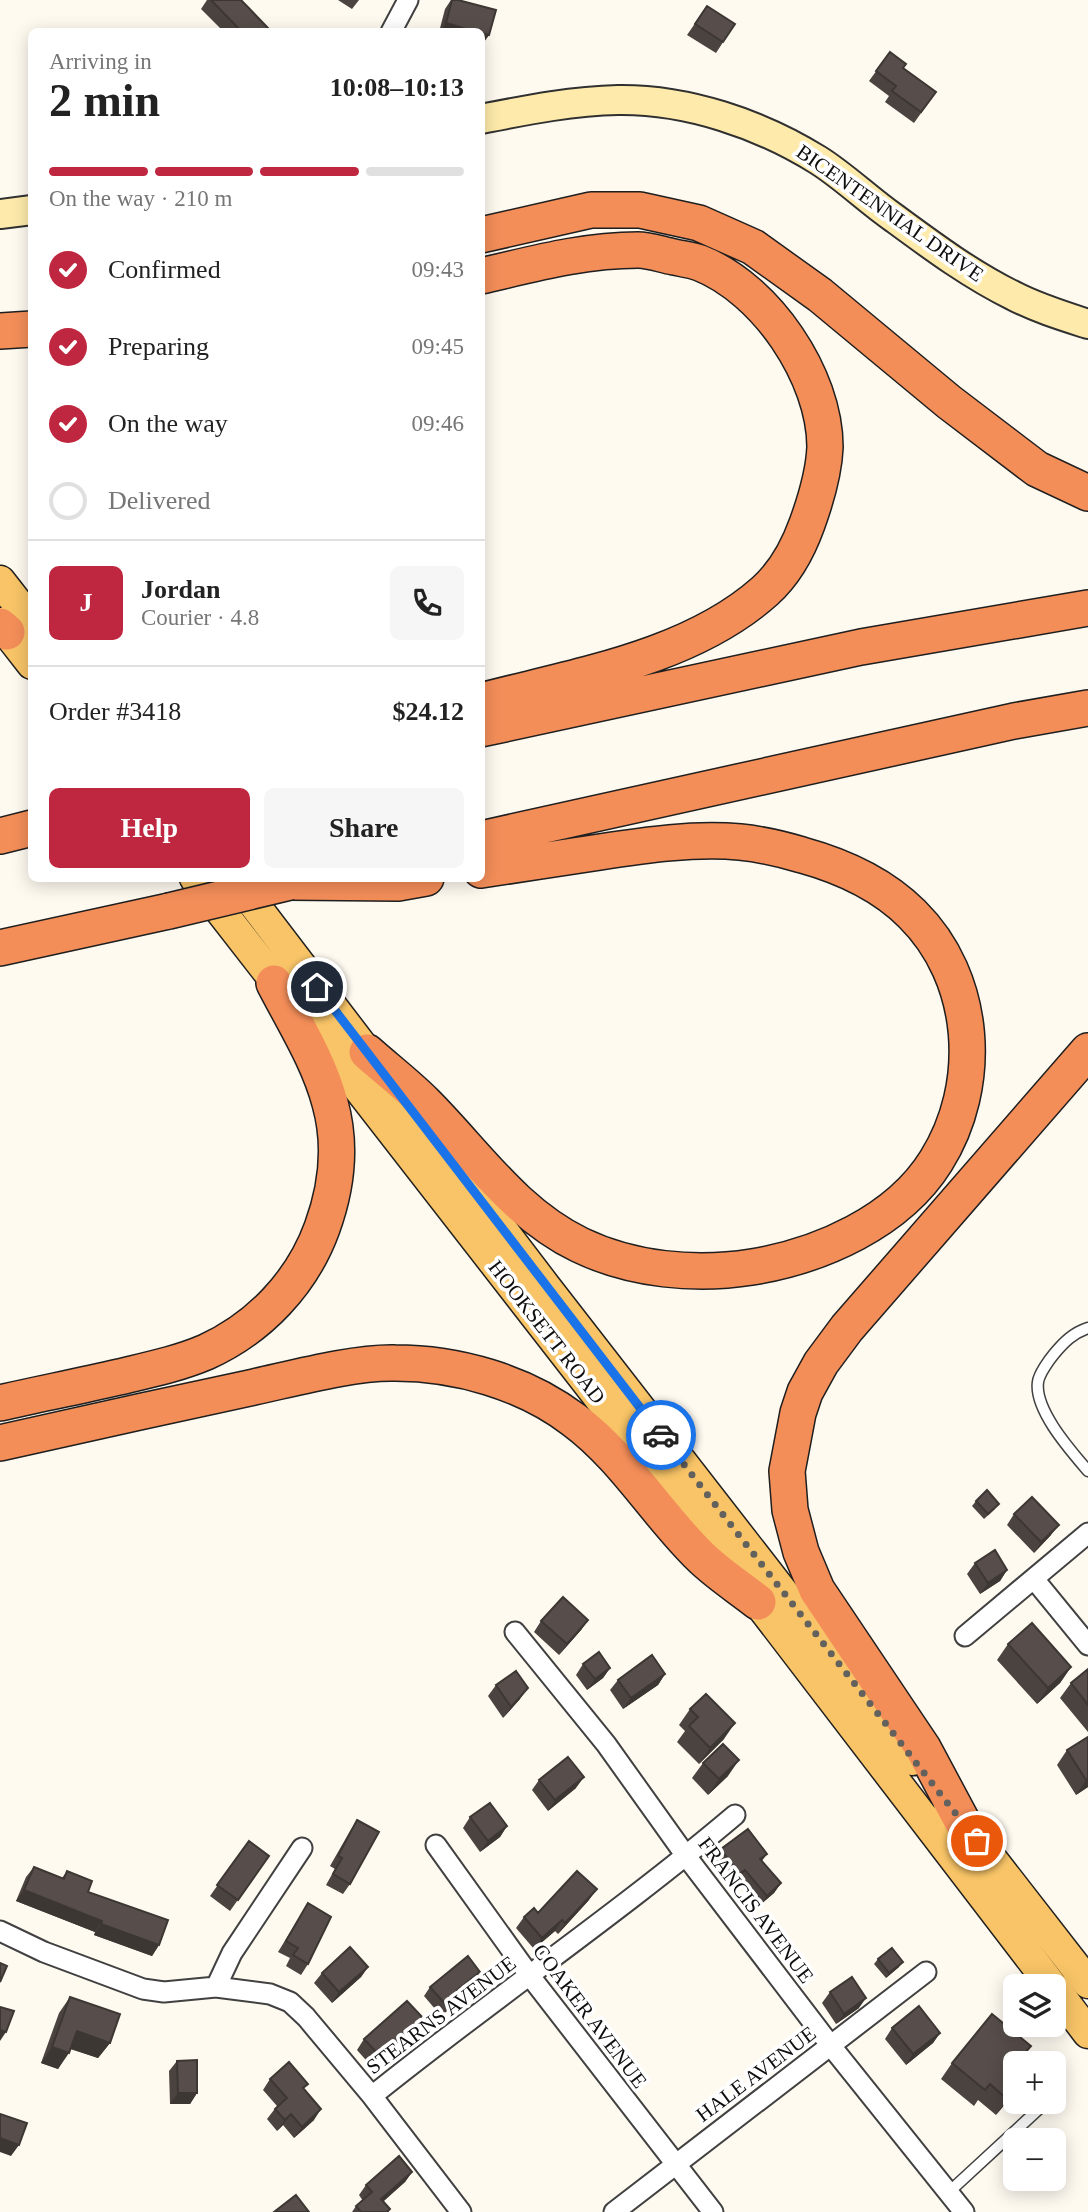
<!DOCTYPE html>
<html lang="en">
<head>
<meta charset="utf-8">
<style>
	:root { --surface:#fff; --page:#f6f6f6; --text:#222; --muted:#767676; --line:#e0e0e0; --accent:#bf263f }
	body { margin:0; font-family:"Times New Roman",serif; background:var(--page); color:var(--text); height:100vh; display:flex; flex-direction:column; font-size:26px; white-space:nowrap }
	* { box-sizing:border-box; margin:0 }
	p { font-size:23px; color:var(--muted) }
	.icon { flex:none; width:38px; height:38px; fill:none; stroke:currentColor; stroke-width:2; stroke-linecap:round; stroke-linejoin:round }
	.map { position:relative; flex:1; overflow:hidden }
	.details { position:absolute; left:28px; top:28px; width:457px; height:854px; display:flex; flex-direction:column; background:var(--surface); border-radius:10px; box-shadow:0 4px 18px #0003 }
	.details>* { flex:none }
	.controls { position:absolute; left:1003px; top:1974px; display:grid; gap:14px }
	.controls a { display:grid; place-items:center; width:63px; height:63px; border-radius:10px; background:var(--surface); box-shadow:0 4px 18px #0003; font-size:35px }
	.pin { position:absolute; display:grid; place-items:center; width:60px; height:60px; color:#fff; margin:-30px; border:4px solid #fff; border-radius:50%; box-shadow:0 2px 7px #0007 }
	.courier { position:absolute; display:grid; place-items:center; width:70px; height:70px; margin:-35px; border:5px solid #1a73e8; border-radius:50%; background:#fff; color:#222; box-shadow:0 2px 9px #0007 }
	.overview em { font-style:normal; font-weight:600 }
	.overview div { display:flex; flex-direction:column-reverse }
	.overview { display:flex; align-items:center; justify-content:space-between; height:119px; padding:0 21px }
	h1 { font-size:46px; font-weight:600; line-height:52px }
	.bar { display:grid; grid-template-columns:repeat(4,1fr); gap:10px 7px; align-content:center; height:84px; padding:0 21px }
	.bar i { height:9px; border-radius:5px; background:var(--line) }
	.bar .selected { background:var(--accent) }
	.bar p { grid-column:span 4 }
	.line { display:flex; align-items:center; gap:18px; padding:0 21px; border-top:2px solid var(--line) }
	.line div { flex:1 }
	.round { display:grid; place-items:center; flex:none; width:74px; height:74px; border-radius:10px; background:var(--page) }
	ol { padding:0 21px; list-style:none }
	li { display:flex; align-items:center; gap:21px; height:77px }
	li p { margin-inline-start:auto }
	li .icon { padding:7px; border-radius:50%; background:var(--accent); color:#fff; stroke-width:4 }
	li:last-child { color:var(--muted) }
	li i { width:38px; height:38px; border:4px solid var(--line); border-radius:50% }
	.button { display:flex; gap:14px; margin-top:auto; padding:14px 21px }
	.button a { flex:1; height:80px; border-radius:10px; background:var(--accent); color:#fff; font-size:28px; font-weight:600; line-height:80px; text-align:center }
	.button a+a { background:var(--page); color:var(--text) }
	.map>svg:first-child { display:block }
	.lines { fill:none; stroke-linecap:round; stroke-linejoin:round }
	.lane-casing { stroke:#414141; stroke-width:13 }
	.street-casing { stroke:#414141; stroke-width:23 }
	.secondary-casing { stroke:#303030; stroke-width:32 }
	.primary-casing { stroke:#1f1f1f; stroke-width:33 }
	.highway-casing { stroke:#1f1f1f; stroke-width:38 }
	.lane { stroke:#fff; stroke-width:10 }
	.street { stroke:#fff; stroke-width:19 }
	.secondary { stroke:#feebab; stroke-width:28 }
	.primary { stroke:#f8c467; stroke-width:30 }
	.highway { stroke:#f48e59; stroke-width:35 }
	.highway-bridge-casing { stroke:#1f1f1f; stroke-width:38; stroke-linecap:butt }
	.highway-bridge { stroke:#f48e59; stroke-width:35 }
	.wall { fill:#4b4340 }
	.shaded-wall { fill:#3d3734 }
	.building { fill:#574e4b; stroke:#3d3734; stroke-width:2 }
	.done { stroke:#62615d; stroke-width:7; stroke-dasharray:0 12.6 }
	.route { stroke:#1a73e8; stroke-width:9 }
	.labels { text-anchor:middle; stroke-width:7; stroke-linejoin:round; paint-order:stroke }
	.street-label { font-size:21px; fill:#0e0e0e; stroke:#fff }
</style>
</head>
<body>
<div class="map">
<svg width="1088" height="2212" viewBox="0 0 1088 2212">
	<rect width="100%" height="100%" fill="#fffaf0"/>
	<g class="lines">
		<defs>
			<path id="lane" d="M1088 1328C1073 1333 1064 1342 1054 1354 1049 1360 1039 1374 1038 1382 1034 1410 1071 1451 1088 1471
				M949 2192 1040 2108"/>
			<path id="street" d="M391 32 408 0
				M1034 1579 1088 1645
				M515 1632 606 1744 686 1856 831 2046 964 2212
				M965 1636 1088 1533
				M436 1845 530 1976 713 2212
				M0 1931 44 1952 143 1989 164 1992 216 1987 270 1994 290 2002 306 2017 372 2096 461 2212
				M216 1987 232 1953 302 1848
				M372 2096C491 2000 618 1914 735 1815
				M614 2212 926 1972"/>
			<path id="secondary" d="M481 119C527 110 571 101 618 100 687 99 760 124 818 160 845 177 868 200 894 218 932 246 971 275 1014 296 1037 308 1063 316 1088 324
				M0 214 32 210"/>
			<path id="primary" d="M0 581 32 622
				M0 623 32 664
				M195 878 758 1602 1052 1986
				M234 878 545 1286 913 1760
				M949 1804 1088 1983
				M1054 1988 1088 2033"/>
			<path id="highway" d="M481 235 591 210H640L699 223 753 247 820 295 949 402 1037 469 1088 493
				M481 276C533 264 584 250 638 250 650 250 663 255 674 257 683 259 692 260 700 263 766 289 825 376 825 447 824 471 815 502 807 524 798 549 785 573 765 591 690 658 576 676 481 701
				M0 331 32 329
				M0 626 7 632
				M481 729 861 647 1088 608
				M0 836 32 828
				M481 839 1014 721 1088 708
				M290 882 398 883 426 878
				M0 948 169 911
				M367 1052C386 1069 407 1085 425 1103 475 1153 514 1213 580 1245 632 1270 695 1276 752 1267 820 1256 898 1222 936 1161 984 1085 977 978 912 914 882 884 842 866 802 855 782 849 760 844 740 842 693 838 646 845 600 852 560 858 521 864 481 870
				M0 1403C40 1394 80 1386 119 1377 148 1370 178 1364 206 1352 259 1328 302 1283 322 1228 337 1187 342 1146 330 1103 319 1061 294 1022 274 983
				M0 1443C85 1424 169 1405 254 1387 295 1378 354 1362 395 1363 457 1363 524 1382 574 1420 624 1457 656 1513 700 1556 717 1573 739 1587 758 1602
				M962 1821 923 1748 817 1590 801 1552 790 1510 787 1471 798 1413 805 1392 821 1363 847 1328 1088 1051"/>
		</defs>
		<!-- lane casing -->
		<use href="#lane" class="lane-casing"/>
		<!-- street casing -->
		<use href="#street" class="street-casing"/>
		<!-- secondary casing -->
		<use href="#secondary" class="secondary-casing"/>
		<!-- primary casing -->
		<use href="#primary" class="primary-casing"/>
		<!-- highway casing -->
		<use href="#highway" class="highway-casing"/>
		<!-- lane -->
		<use href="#lane" class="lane"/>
		<!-- street -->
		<use href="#street" class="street"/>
		<!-- secondary -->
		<use href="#secondary" class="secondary"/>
		<!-- primary -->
		<use href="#primary" class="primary"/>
		<!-- highway -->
		<use href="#highway" class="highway"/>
		<defs>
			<path id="highway-bridge" d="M169 911 290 882"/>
		</defs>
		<!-- highway-bridge casing -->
		<use href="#highway-bridge" class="highway-bridge-casing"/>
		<!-- highway-bridge -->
		<use href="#highway-bridge" class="highway-bridge"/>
	</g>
	<!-- wall -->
	<path class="wall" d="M207 0H241L265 32H224L201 9Z
		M338 0H359L352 9Z
		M451 0H458L489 35 481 46V32H439L445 9Z
		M707 6 735 24 716 53 687 35Z
		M890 52 903 68 936 92 914 123 885 102 889 96 869 81Z
		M976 1501 995 1509 984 1519 972 1506Z
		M1014 1514 1051 1535 1034 1553 1007 1525Z
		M975 1563 1007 1570 1000 1581 980 1594 967 1574Z
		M588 1620 581 1630 559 1655 534 1632 541 1621Z
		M1008 1644 1071 1667 1060 1683 1037 1704 997 1660Z
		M583 1664 610 1668 603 1678 587 1690 576 1675Z
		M1088 1669V1732L1060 1698 1071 1683Z
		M665 1674 658 1685 623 1709 610 1690 618 1680Z
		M496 1685 520 1699 503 1718 488 1696Z
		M690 1709 724 1739 699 1764 677 1742 685 1731 679 1725Z
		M1088 1737V1787L1076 1795 1057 1765 1067 1750Z
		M703 1763 728 1776 708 1795 692 1778Z
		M539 1780 576 1788 548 1811 532 1790Z
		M470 1817 507 1826 500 1837 480 1852 463 1828Z
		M357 1820 350 1884 343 1894 326 1885 335 1869 330 1866 350 1831Z
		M249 1841 269 1856 230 1911 210 1896Z
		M721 1849 767 1854 762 1861 781 1883 774 1893 760 1905 738 1880 733 1884 714 1859Z
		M34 1867 62 1878 67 1871 88 1892 159 1945 152 1956 94 1935 95 1932 16 1901 26 1877Z
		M589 1900 558 1934 555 1931 534 1949 516 1928 524 1917Z
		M308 1903V1964L301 1975 286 1966 290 1958 278 1952Z
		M878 1959 899 1967 886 1978 874 1964Z
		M368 1967 361 1977 332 2003 314 1983 322 1973Z
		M474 1981 459 1993 455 2004 441 2016 424 1996 430 1987Z
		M830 1992 859 2008 836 2024 822 2003Z
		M70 1997 110 2043 98 2058 70 2049 58 2069 41 2063 59 2013Z
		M892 2028 940 2033 933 2043 906 2065 885 2039Z
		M415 2029 372 2067 357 2050 364 2039Z
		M1024 2056 1015 2063V2100L1011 2097 996 2115 978 2100 974 2106 941 2079 952 2063Z
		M177 2061 197 2093 190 2104H170L169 2071Z
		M270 2079 304 2089 314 2120 294 2138 283 2125 277 2131 267 2119 277 2106 263 2090Z
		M412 2172 405 2182 383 2201 390 2209 388 2212H352L356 2206 363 2201 359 2195 366 2185Z"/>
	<!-- shaded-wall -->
	<path class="shaded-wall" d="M446 23 476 32H440Z
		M481 33 489 35 481 46Z
		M1059 1525 1051 1535 1034 1553 1041 1542Z
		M1007 1570 1000 1581 980 1594 988 1583Z
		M588 1620 581 1630 559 1655 567 1644Z
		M1071 1667 1060 1683 1037 1704 1048 1688Z
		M610 1668 603 1678 587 1690 595 1679Z
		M665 1674 658 1685 623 1709 631 1698Z
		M528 1688 520 1699 503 1718 511 1707Z
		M735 1723 724 1739 699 1764 710 1748Z
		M739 1760 728 1776 708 1795 719 1779Z
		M584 1777 576 1788 548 1811 555 1800Z
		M1088 1779V1787L1076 1795 1086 1780Z
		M507 1826 500 1837 480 1852 488 1841Z
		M745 1870 738 1880 733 1884 739 1874Z
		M781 1883 774 1893 760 1905 767 1896Z
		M597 1889 589 1900 558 1934 565 1923Z
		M24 1890 102 1921 95 1932 16 1901Z
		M562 1920 555 1931 534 1949 542 1938Z
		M101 1924 159 1945 152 1956 94 1935Z
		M903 1962 899 1967 886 1978 889 1973Z
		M368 1967 361 1977 332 2003 339 1992Z
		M480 1972 474 1981 451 1999 457 1990Z
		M462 1995 455 2004 441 2016 448 2007Z
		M866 1998 859 2008 836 2024 844 2014Z
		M423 2018 415 2029 372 2067 380 2056Z
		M0 2030 6 2032 0 2041Z
		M77 2031 110 2043 98 2058 66 2047Z
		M940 2033 933 2043 906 2065 913 2054Z
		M52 2047 69 2053 58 2069 41 2063Z
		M1015 2089 1011 2097 996 2115 1007 2099Z
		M178 2093H197L190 2104H170Z
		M321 2109 314 2120 294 2138 302 2127Z
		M291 2114 283 2125 277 2131 285 2120Z
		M0 2138 19 2145 11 2156 0 2152Z
		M412 2172 405 2182 374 2210 381 2199Z"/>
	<!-- building -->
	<path class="building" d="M211 0H241L268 28 264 32H242Z
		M452 0H458L496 10 489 35 481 33V32H476L446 23Z
		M707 6 735 24 723 42 695 24Z
		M890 52 906 64 903 68 936 92 921 112 892 91 896 86 876 71Z
		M987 1490 999 1504 988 1514 976 1501Z
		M1032 1497 1059 1525 1041 1542 1014 1514Z
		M995 1550 1007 1570 988 1583 975 1563Z
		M563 1597 588 1620 567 1644 541 1621Z
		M1032 1623 1071 1667 1048 1688 1008 1644Z
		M599 1652 610 1668 595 1679 583 1664Z
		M652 1655 665 1674 631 1698 618 1680Z
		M1088 1669V1705L1071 1683Z
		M516 1671 528 1688 511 1707 496 1685Z
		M706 1694 735 1723 710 1748 689 1726 698 1717 690 1709Z
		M1088 1737V1779L1086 1780 1067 1750Z
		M723 1744 739 1760 719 1779 703 1763Z
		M568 1757 584 1777 555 1800 539 1780Z
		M490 1803 507 1826 488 1841 470 1817Z
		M357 1820 379 1832 350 1884 333 1874 342 1858 338 1856Z
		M748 1829 767 1854 760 1859 781 1883 767 1896 745 1870 739 1874 721 1849Z
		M249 1841 269 1856 238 1900 217 1885Z
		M34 1867 64 1879 67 1871 92 1881 88 1892 168 1920 159 1945 101 1924 102 1921 24 1890Z
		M577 1871 597 1889 565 1923 562 1920 542 1938 524 1917 534 1908 538 1913Z
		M308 1903 331 1917 308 1964 293 1955 298 1948 286 1941Z
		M350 1947 368 1967 339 1992 322 1973Z
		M892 1948 903 1962 889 1973 878 1959Z
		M468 1956 480 1972 457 1990 462 1995 448 2007 430 1987Z
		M0 1963 7 1966 0 1982Z
		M852 1977 866 1998 844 2014 830 1992Z
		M70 1997 120 2014 110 2043 77 2031 69 2053 52 2047Z
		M407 2001 423 2018 380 2056 364 2039Z
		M919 2006 940 2033 913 2054 892 2028Z
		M0 2007 14 2011 6 2032 0 2030Z
		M992 2014 1031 2046 1023 2055 1033 2063H1015V2089L1007 2099 990 2084 985 2090 952 2063Z
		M197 2060V2093H178L177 2061Z
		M289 2062 308 2084 303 2088 321 2109 302 2127 291 2114 285 2120 275 2109 287 2098 270 2079Z
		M0 2114 27 2123 19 2145 0 2138Z
		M399 2156 412 2172 381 2199 390 2209 387 2212H361L356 2206 372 2192 366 2185Z
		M296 2195 309 2212H274Z"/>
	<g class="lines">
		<!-- done -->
		<path class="done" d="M661 1435 977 1841"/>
		<!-- route -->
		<path class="route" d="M317 987 661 1435"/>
	</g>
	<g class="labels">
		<!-- street labels -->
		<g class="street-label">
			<text transform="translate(890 213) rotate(35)" y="7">BICENTENNIAL DRIVE</text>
			<text transform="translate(547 1332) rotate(52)" y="7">HOOKSETT ROAD</text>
			<text transform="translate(756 1910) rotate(53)" y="7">FRANCIS AVENUE</text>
			<text transform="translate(441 2015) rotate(-37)" y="7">STEARNS AVENUE</text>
			<text transform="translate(590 2016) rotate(53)" y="7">COAKER AVENUE</text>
			<text transform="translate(756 2074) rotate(-37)" y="7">HALE AVENUE</text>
		</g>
	</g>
</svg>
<div class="controls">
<a><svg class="icon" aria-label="layers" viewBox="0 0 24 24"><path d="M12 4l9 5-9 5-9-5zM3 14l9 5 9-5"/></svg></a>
<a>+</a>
<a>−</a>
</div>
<div class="pin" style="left:977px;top:1841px;background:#ea580c"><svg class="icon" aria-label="bag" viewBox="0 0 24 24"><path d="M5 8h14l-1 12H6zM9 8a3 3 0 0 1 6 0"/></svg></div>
<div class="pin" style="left:317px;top:987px;background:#1f2937"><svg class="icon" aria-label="home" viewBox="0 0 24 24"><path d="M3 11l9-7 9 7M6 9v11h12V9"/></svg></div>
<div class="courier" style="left:661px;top:1435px"><svg class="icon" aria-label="car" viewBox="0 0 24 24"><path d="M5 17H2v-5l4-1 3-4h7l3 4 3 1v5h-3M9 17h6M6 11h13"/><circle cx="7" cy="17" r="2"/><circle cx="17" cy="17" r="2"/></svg></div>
<section class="details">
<div class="overview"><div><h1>2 min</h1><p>Arriving in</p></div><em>10:08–10:13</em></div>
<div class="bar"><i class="selected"></i><i class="selected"></i><i class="selected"></i><i></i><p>On the way · 210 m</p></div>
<ol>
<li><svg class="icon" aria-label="check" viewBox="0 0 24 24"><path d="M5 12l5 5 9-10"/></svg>Confirmed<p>09:43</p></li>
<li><svg class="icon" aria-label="check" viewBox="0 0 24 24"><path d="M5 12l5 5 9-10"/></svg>Preparing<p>09:45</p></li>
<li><svg class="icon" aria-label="check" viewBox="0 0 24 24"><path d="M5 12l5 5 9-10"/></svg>On the way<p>09:46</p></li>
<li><i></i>Delivered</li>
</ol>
<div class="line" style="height:126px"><b class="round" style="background:var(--accent);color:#fff">J</b><div><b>Jordan</b><p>Courier · 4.8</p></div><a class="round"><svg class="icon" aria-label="phone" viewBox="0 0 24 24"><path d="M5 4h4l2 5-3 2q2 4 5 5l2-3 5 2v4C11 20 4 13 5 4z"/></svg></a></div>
<div class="line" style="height:91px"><div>Order #3418</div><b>$24.12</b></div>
<div class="button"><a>Help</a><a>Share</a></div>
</section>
</div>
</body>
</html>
